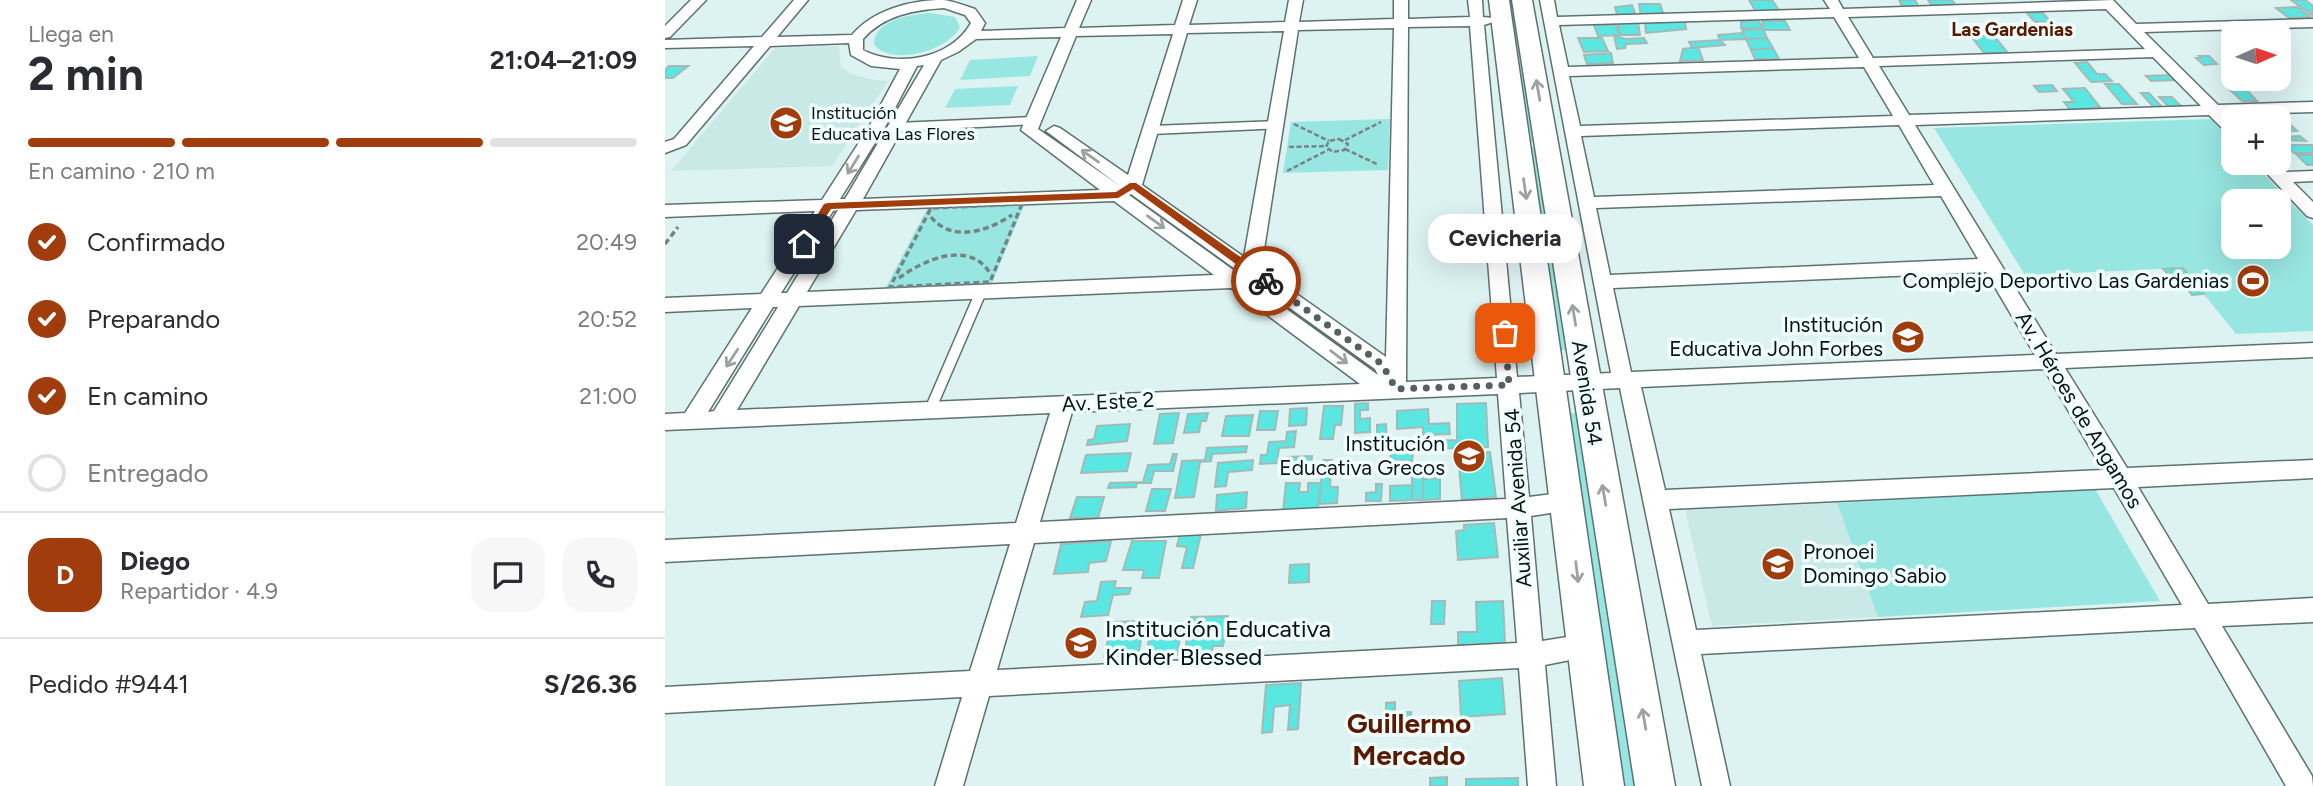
<!DOCTYPE html>
<html lang="es">
<head>
<meta charset="utf-8">
<style>
	:root { --surface:#fff; --page:#f7f7f7; --text:#2b2b33; --muted:#7c7c81; --line:#e1e1e2; --accent:#a13d0d }
	body { margin:0; font-family:Figtree,sans-serif; background:var(--page); color:var(--text); height:100vh; display:flex; flex-direction:column; font-size:26px; white-space:nowrap }
	* { box-sizing:border-box; margin:0 }
	p { font-size:23px; color:var(--muted) }
	.icon { flex:none; width:38px; height:38px; fill:none; stroke:currentColor; stroke-width:2; stroke-linecap:round; stroke-linejoin:round }
	.map { position:relative; flex:1; overflow:hidden }
	.sheet { display:flex; flex-direction:column; background:var(--surface); width:665px }
	.sheet>* { flex:none }
	.needle { width:46px; rotate:87deg }
	.controls { position:absolute; left:1556px; top:21px; display:grid; gap:14px }
	.controls a { display:grid; place-items:center; width:70px; height:70px; border-radius:14px; background:var(--surface); box-shadow:0 7px 28px #0002; font-size:35px }
	.pin { position:absolute; display:grid; place-items:center; width:60px; height:60px; color:#fff; margin:-30px; border-radius:14px; box-shadow:0 4px 10px #0006 }
	.courier { position:absolute; display:grid; place-items:center; width:70px; height:70px; margin:-35px; border:5px solid #a13d0d; border-radius:50%; background:#fff; color:#222; box-shadow:0 2px 9px #0007 }
	.bubble { position:absolute; height:49px; border-radius:21px; background:var(--surface); box-shadow:0 7px 28px #0002; font-size:23px; font-weight:700; line-height:49px; text-align:center }
	.head em { font-style:normal; font-weight:700 }
	.head div { display:flex; flex-direction:column-reverse }
	.head { display:flex; align-items:center; justify-content:space-between; height:119px; padding:0 28px }
	h1 { font-size:46px; font-weight:700; line-height:52px }
	.bar { display:grid; grid-template-columns:repeat(4,1fr); gap:10px 7px; align-content:center; height:84px; padding:0 28px }
	.bar i { height:9px; border-radius:5px; background:var(--line) }
	.bar .current { background:var(--accent) }
	.bar p { grid-column:span 4 }
	.line { display:flex; align-items:center; gap:18px; padding:0 28px; border-top:2px solid var(--line) }
	.line div { flex:1 }
	.round { display:grid; place-items:center; flex:none; width:74px; height:74px; border-radius:21px; background:var(--page) }
	ol { padding:0 28px; list-style:none }
	li { display:flex; align-items:center; gap:21px; height:77px }
	li p { margin-inline-start:auto }
	li .icon { padding:7px; border-radius:50%; background:var(--accent); color:#fff; stroke-width:4 }
	li:last-child { color:var(--muted) }
	li i { width:38px; height:38px; border:4px solid var(--line); border-radius:50% }
	main { display:flex; flex:1; min-height:0 }
	.map>svg:first-child { display:block }
	.built { fill:#c9e9e7 }
	.green { fill:#98e6e1; fill-rule:evenodd }
	.building { fill:#5ae7e1; stroke:#a4bab8; stroke-width:2 }
	.lines { fill:none; stroke-linecap:round; stroke-linejoin:round }
	.service-casing { stroke:#5d7270; stroke-width:13 }
	.pedestrian-casing { stroke:#5d7270; stroke-width:3 }
	.minor-casing { stroke:#5d7270; stroke-width:3 }
	.secondary-casing { stroke:#5d7270; stroke-width:3 }
	.path-far1 { stroke:#758483; stroke-width:2.5; stroke-dasharray:5 2.5; stroke-linecap:butt }
	.path { stroke:#758483; stroke-width:3.5; stroke-dasharray:6 3.5; stroke-linecap:butt }
	.service { stroke:#fff; stroke-width:10 }
	.pedestrian { fill:#fff; fill-rule:evenodd }
	.minor { fill:#fff; fill-rule:evenodd }
	.secondary { fill:#fff; fill-rule:evenodd }
	.oneway { stroke:#9da1a0 }
	.route { fill:#a13d0d }
	.done { stroke:#546160; stroke-width:7; stroke-dasharray:0 12.6 }
	.labels { text-anchor:middle; stroke-width:7; stroke-linejoin:round; paint-order:stroke }
	.far-poi-label { font-size:18px; fill:#0b1312; stroke:#f0fefd; text-anchor:start }
	.far-neighbourhood-label { font-size:19px; font-weight:bold; fill:#591a00; stroke:#f0fefd }
	.poi-label { font-size:21px; fill:#0b1312; stroke:#f0fefd; text-anchor:end }
	.street-label { font-size:21px; fill:#0b1312; stroke:#f0fefd }
	.near-poi-label { font-size:24px; fill:#0b1312; stroke:#f0fefd; text-anchor:start }
	.near-neighbourhood-label { font-size:28px; font-weight:bold; fill:#591a00; stroke:#f0fefd }
</style>
</head>
<body>
<main>
<section class="sheet">
<div class="head"><div><h1>2 min</h1><p>Llega en</p></div><em>21:04–21:09</em></div>
<div class="bar"><i class="current"></i><i class="current"></i><i class="current"></i><i></i><p>En camino · 210 m</p></div>
<ol>
<li><svg class="icon" aria-label="check" viewBox="0 0 24 24"><path d="M5 12l5 5 9-10"/></svg>Confirmado<p>20:49</p></li>
<li><svg class="icon" aria-label="check" viewBox="0 0 24 24"><path d="M5 12l5 5 9-10"/></svg>Preparando<p>20:52</p></li>
<li><svg class="icon" aria-label="check" viewBox="0 0 24 24"><path d="M5 12l5 5 9-10"/></svg>En camino<p>21:00</p></li>
<li><i></i>Entregado</li>
</ol>
<div class="line" style="height:126px"><b class="round" style="background:var(--accent);color:#fff">D</b><div><b>Diego</b><p>Repartidor · 4.9</p></div><a class="round"><svg class="icon" aria-label="chat" viewBox="0 0 24 24"><path d="M4 5h16v11H9l-5 4z"/></svg></a><a class="round"><svg class="icon" aria-label="phone" viewBox="0 0 24 24"><path d="M5 4h4l2 5-3 2q2 4 5 5l2-3 5 2v4C11 20 4 13 5 4z"/></svg></a></div>
<div class="line" style="height:91px"><div>Pedido #9441</div><b>S/26.36</b></div>
</section>
<div class="map">
<svg width="1648" height="786" viewBox="0 0 1648 786">
	<rect width="100%" height="100%" fill="#dcf3f1"/>
	<!-- built -->
	<path class="built" d="M174 46 176 67 186 74 204 79 223 81 167 166 6 171 110 48Z
		M1172 503 1213 617 1047 626 1020 510Z"/>
	<!-- green -->
	<path class="green" d="M265 13 290 17 295 27C284 51 225 67 209 44 209 20 246 14 265 13Z
		M852 13 874 142H862L843 14Z
		M373 56 365 76 295 80 305 60Z
		M353 86 345 105 280 108 290 89Z
		M725 119 723 170 618 173 626 122Z
		M1546 119 1568 142V163H1588L1648 225V331L1571 334 1518 268 1360 275 1269 128ZM1568 201H1614V247H1568Z
		M862 147H874L904 350H891Z
		M360 203 327 283 220 289 263 207Z
		M901 413H915L976 786H956Z
		M1430 489 1495 601 1213 617 1172 503Z"/>
	<!-- building -->
	<path class="building" d="M1084 0H1107L1114 10 1091 12Z
		M1234 0H1250L1254 7 1238 8Z
		M1263 0H1287L1291 6 1268 7Z
		M1626 0H1640L1648 6V16Z
		M974 4H995L1000 18 976 16Z
		M967 5 971 16 952 15 950 7Z
		M1632 7 1645 17 1624 18 1611 8Z
		M1377 12 1386 22H1370L1362 13Z
		M1093 20 1098 29 1076 28V22Z
		M1020 21 1021 29 981 33 980 23Z
		M1097 21H1120L1125 30H1099Z
		M952 22H973L975 35H955Z
		M929 25H950L955 35 933 36Z
		M1098 29 1102 38 1081 39 1077 30Z
		M1078 33 1081 39 1055 40 1053 35Z
		M949 35 960 39 979 38 982 43 961 44 960 48 952 49Z
		M1306 36H1329L1343 53H1319Z
		M913 38H937L943 51 919 52Z
		M1102 38 1108 48 1086 50 1081 39Z
		M1055 40 1060 45 1027 48 1024 42Z
		M1033 47 1038 60 1015 61 1018 49Z
		M1108 48 1114 59H1090L1086 50Z
		M946 53 948 63 922 64 919 55Z
		M1534 56H1544L1552 64 1539 65 1531 58H1536Z
		M1422 62 1432 74H1440L1447 81 1426 82 1410 63Z
		M4 66H23L8 78H0V70Z
		M1506 75 1511 80 1486 81 1481 76Z
		M1440 84H1454L1472 104H1457Z
		M1387 85 1392 91 1374 92 1369 86Z
		M1420 88 1435 107 1406 111 1399 102H1409L1398 89Z
		M1580 88 1592 101H1577L1564 89Z
		M1476 93H1484L1499 109H1490Z
		M1494 97H1507L1517 107 1505 108Z
		M1615 115 1632 131 1614 132V117L1590 116Z
		M1635 136 1641 141 1614 140V137Z
		M1621 145H1647L1648 153H1629Z
		M1632 155H1648V165H1642Z
		M1518 268 1539 294 1527 295 1512 277H1506L1498 269Z
		M703 403V410H695V419L705 418V432L690 433V404Z
		M821 403 823 447 761 449V441L792 440V404Z
		M659 406H678L676 425H670L668 439H655Z
		M642 408 641 425 624 426 625 409Z
		M763 409 764 424 784 423 785 434 758 435V427L732 429V411Z
		M595 411H613L610 430H592Z
		M514 413 508 443 489 444 495 414Z
		M543 413 541 421H536L534 432 519 433 523 414Z
		M588 415 584 436H557L561 416Z
		M465 424 462 441 422 445 423 440 429 439 432 426Z
		M721 424 722 449 689 450V440L712 439V425Z
		M631 431 629 447 614 448 612 463 595 464 596 455H602L604 442 621 441 622 432Z
		M582 446 581 452 547 454 546 461 535 462 529 497 510 498 517 461 540 460 542 448Z
		M825 452 831 497 797 500 793 455Z
		M466 453 462 471 416 473 421 455Z
		M726 453H748L747 461 725 460Z
		M508 454H512L508 471H489L486 483H472L471 487 443 488 445 483 478 482 483 465 505 464Z
		M647 456 646 466 621 467 622 457Z
		M588 460 587 470 563 472 561 486 550 487 553 463Z
		M658 460H667L665 487H673L672 503 654 504Z
		M758 473V500H747V474Z
		M775 478V499L758 500V479Z
		M621 483H635L634 492H643V483H656L653 509 618 511Z
		M711 484H717L716 501H701V493L711 492Z
		M747 485V500L725 501V486Z
		M487 489H506L500 511H481Z
		M582 492 581 508 551 511 552 495Z
		M412 497H439L433 518H405Z
		M829 523 833 557 793 560 791 531 799 530V525Z
		M515 534H536L528 568H517L522 547 512 546Z
		M446 541 441 561 424 563 423 572 389 574 396 544Z
		M467 541H501L494 578H477L479 570H458Z
		M644 564V582L624 583 625 565Z
		M451 581 449 588H466L464 594 448 595 443 615 416 617 420 602 432 601 436 582Z
		M767 601H780L779 624H766Z
		M838 601 840 643 793 645V632H812L811 602Z
		M563 616 558 646H548L546 655 519 656 526 617Z
		M480 621 473 655 439 657 447 622Z
		M517 625 512 655 481 657 486 627Z
		M837 678 840 714 796 717 794 681Z
		M636 683 633 729 623 730 625 705 609 707 607 732 597 733 601 685Z
		M730 702V713L746 712 747 729 722 732 721 703Z
		M782 777V786H765V778Z
		M853 778V786H801V779Z"/>
	<g class="lines">
		<defs>
			<path id="service" d="M265 410 315 294"/>
			<path id="pedestrian" d="M368 117 372 118V124L232 131 226 127 232 123Z
				M612 121 618 125 616 128 487 134 481 130 487 126Z"/>
			<path id="minor" d="M26 0H41L5 37 0 38V26Z
				M129 0H143L112 37 187 35C208 10 245 0 278 0 289 1 300 6 310 9L320 23 316 31 400 28 412 0H426L414 28 510 25 518 0H532L524 25 620 22 624 0H638L634 22 729 19V0H743V19L805 17 803 0H817L818 17 829 18 831 21 819 25 852 377 946 373 875 0H889L892 17 1165 9 1159 0H1173L1178 9 1448 0 1471 24 1648 19V27L1479 32 1553 105 1648 102V112L1562 114 1568 121V135L1562 133 1544 115 1250 125 1391 354 1648 343V357L1400 368 1462 468 1648 460V478L1473 487 1543 604 1648 598V622L1557 626 1647 776 1648 786H1621L1530 628 1036 654 1065 786H1037L955 388 854 393 864 497 903 492 911 495 915 502 911 509 866 516 877 641 921 634 930 637 934 646 930 655 880 665 891 786H863L854 668 324 696 298 786H270L297 697 0 713V687L305 671 345 544 0 562V540L351 523 385 413 0 430V414L20 413 87 308 0 312V298L96 294 150 211 0 217V205L157 200 204 127 235 69 206 66 186 55 184 43 105 46 21 145 0 153V142L9 139 89 46 0 48V40L97 37ZM279 8 300 15 306 23C286 59 232 68 198 50V39C219 15 249 10 279 8ZM1441 9 1480 49 1208 58 1183 17ZM1169 17 1194 58 903 67 894 25ZM805 26 832 378 741 382 743 27ZM729 28 721 357 596 269 633 30ZM619 31 579 257 477 185 522 33ZM508 34 463 175 395 128 389 126 381 131 455 186 373 129 411 36ZM396 37 356 130 435 190 198 199 276 60 293 52 311 39ZM1488 57 1536 106 1244 115 1214 66ZM259 65 180 199H175L220 127 252 66ZM1199 67 1228 116 915 126 904 76ZM1234 125 1269 185 929 197 916 136ZM466 194 573 271 571 272 464 195ZM1276 196 1313 259 945 275 931 208ZM449 201 549 275 142 292 191 210ZM173 210 122 293H116L168 211ZM1321 272 1370 355 966 372 948 288ZM586 280 710 369 713 375 584 282ZM566 288 695 384 72 410 134 306ZM108 307H113L49 411 43 412ZM1379 369 1438 470 1000 490 976 387ZM833 394 841 499 375 522 407 412ZM1449 488 1517 605 1031 630 1004 509ZM842 518 852 643 332 670 369 543Z
				M1592 163H1609L1618 172 1648 171V181L1628 182 1648 202V218L1642 216Z"/>
			<path id="secondary" d="M824 0H844L959 786H919Z
				M847 0H867L1010 786H970Z"/>
		</defs>
		<!-- service casing -->
		<use href="#service" class="service-casing"/>
		<!-- pedestrian casing -->
		<use href="#pedestrian" class="pedestrian-casing"/>
		<!-- minor casing -->
		<use href="#minor" class="minor-casing"/>
		<!-- secondary casing -->
		<use href="#secondary" class="secondary-casing"/>
		<!-- path-far1 -->
		<path class="path-far1" d="M629 124 664 141
			M674 139 683 144 679 150 668 152 661 147 664 141Z
			M680 140 716 122
			M624 147 661 146
			M680 149 714 165
			M622 171 663 150"/>
		<!-- path -->
		<path class="path" d="M357 204 325 282 225 287 266 208Z
			M266 217C287 243 323 231 347 215
			M0 244 13 227
			M234 278C260 259 304 240 325 273"/>
		<!-- service -->
		<use href="#service" class="service"/>
		<!-- pedestrian -->
		<use href="#pedestrian" class="pedestrian"/>
		<!-- minor -->
		<use href="#minor" class="minor"/>
		<!-- secondary -->
		<use href="#secondary" class="secondary"/>
	</g>
	<!-- one-way arrows -->
	<defs><path id="oneway-shaft" d="M-6 0H5M1.5-3L5.5 0L1.5 3" fill="none" stroke-width="1.6" stroke-linecap="round" stroke-linejoin="round" transform="scale(1.75)"/></defs>
	<g class="oneway">
		<use href="#oneway-shaft" transform="translate(873 90) rotate(-100)"/>
		<use href="#oneway-shaft" transform="translate(425 156) rotate(-145)"/>
		<use href="#oneway-shaft" transform="translate(188 165) rotate(122)"/>
		<use href="#oneway-shaft" transform="translate(860 189) rotate(82)"/>
		<use href="#oneway-shaft" transform="translate(491 222) rotate(36)"/>
		<use href="#oneway-shaft" transform="translate(909 315) rotate(-99)"/>
		<use href="#oneway-shaft" transform="translate(674 357) rotate(37)"/>
		<use href="#oneway-shaft" transform="translate(67 358) rotate(123)"/>
		<use href="#oneway-shaft" transform="translate(939 495) rotate(-100)"/>
		<use href="#oneway-shaft" transform="translate(912 572) rotate(83)"/>
		<use href="#oneway-shaft" transform="translate(979 719) rotate(-100)"/>
	</g>
	<!-- route -->
	<path class="route" d="M465 183H471L605 278V283H597L468 189 453 198 166 209 142 246 134 244 159 204 163 203 451 192Z"/>
	<g class="lines">
		<!-- done -->
		<path class="done" d="M601 281 717 364 731 389 844 385 840 333"/>
	</g>
	<!-- icons -->
	<defs>
		<symbol id="school-disc" viewBox="-11 -11 22 22"><circle r="9.5" fill="#a13d0d" stroke="#f0fefd"/><path d="M0-5L7-2L0 1L-7-2ZM-4 1L0 2.5L4 1V4Q0 6-4 4Z" fill="#fff"/></symbol>
		<symbol id="stadium-disc" viewBox="-11 -11 22 22"><circle r="9.5" fill="#a13d0d" stroke="#f0fefd"/><path d="M0-5a6.5 5 0 1 0 0 10a6.5 5 0 1 0 0-10ZM-3.5-1.8h7v3.6h-7Z" fill="#fff"/></symbol>
	</defs>
	<g fill-rule="evenodd">
		<use href="#school-disc" x="102" y="104" width="38" height="38"/>
		<use href="#stadium-disc" x="1569" y="262" width="38" height="38"/>
		<use href="#school-disc" x="1224" y="318" width="38" height="38"/>
		<use href="#school-disc" x="785" y="437" width="38" height="38"/>
		<use href="#school-disc" x="1094" y="545" width="38" height="38"/>
		<use href="#school-disc" x="397" y="624" width="38" height="38"/>
	</g>
	<g class="labels">
		<!-- far-poi labels -->
		<g class="far-poi-label">
			<text x="146" y="119">Institución<tspan x="146" dy="21">Educativa Las Flores</tspan></text>
		</g>
		<!-- far-neighbourhood labels -->
		<g class="far-neighbourhood-label">
			<text x="1347" y="36">Las Gardenias</text>
		</g>
		<!-- poi labels -->
		<g class="poi-label">
			<text x="1564" y="288">Complejo Deportivo Las Gardenias</text>
			<text x="1218" y="332">Institución<tspan x="1218" dy="24">Educativa John Forbes</tspan></text>
			<text x="780" y="451">Institución<tspan x="780" dy="24">Educativa Grecos</tspan></text>
			<text x="1138" y="559" text-anchor="start">Pronoei<tspan x="1138" dy="24">Domingo Sabio</tspan></text>
		</g>
		<!-- street labels -->
		<g class="street-label">
			<text transform="translate(922 393) rotate(81)" y="7">Avenida 54</text>
			<text transform="translate(443 402) rotate(-3)" y="7">Av. Este 2</text>
			<text transform="translate(1414 410) rotate(59)" y="7">Av. Héroes de Angamos</text>
			<text transform="translate(853 498) rotate(-94)" y="7">Auxiliar Avenida 54</text>
		</g>
		<!-- near-poi labels -->
		<g class="near-poi-label">
			<text x="440" y="637">Institución Educativa<tspan x="440" dy="28">Kinder Blessed</tspan></text>
		</g>
		<!-- near-neighbourhood labels -->
		<g class="near-neighbourhood-label">
			<text x="744" y="733">Guillermo<tspan x="744" dy="32">Mercado</tspan></text>
		</g>
	</g>
</svg>
<div class="controls">
<a><svg class="needle" viewBox="-14 -14 28 28"><path d="M0-13l5 13h-10z" fill="#e53935"/><path d="M0 13l5-13h-10z" fill="#7c7c81"/></svg></a>
<a>+</a>
<a>−</a>
</div>
<div class="pin" style="left:840px;top:333px;background:#ea580c"><svg class="icon" aria-label="bag" viewBox="0 0 24 24"><path d="M5 8h14l-1 12H6zM9 8a3 3 0 0 1 6 0"/></svg></div>
<div class="pin" style="left:139px;top:244px;background:#1f2937"><svg class="icon" aria-label="home" viewBox="0 0 24 24"><path d="M3 11l9-7 9 7M6 9v11h12V9"/></svg></div>
<div class="courier" style="left:601px;top:281px"><svg class="icon" aria-label="bike" viewBox="0 0 24 24"><circle cx="6" cy="16" r="4"/><circle cx="18" cy="16" r="4"/><path d="M6 16l4-8h5l3 8M10 8l3 8H6M13 5h3"/></svg></div>
<div class="bubble" style="left:763px;top:214px;width:154px">Cevicheria</div>
</div>
</main>
</body>
</html>
